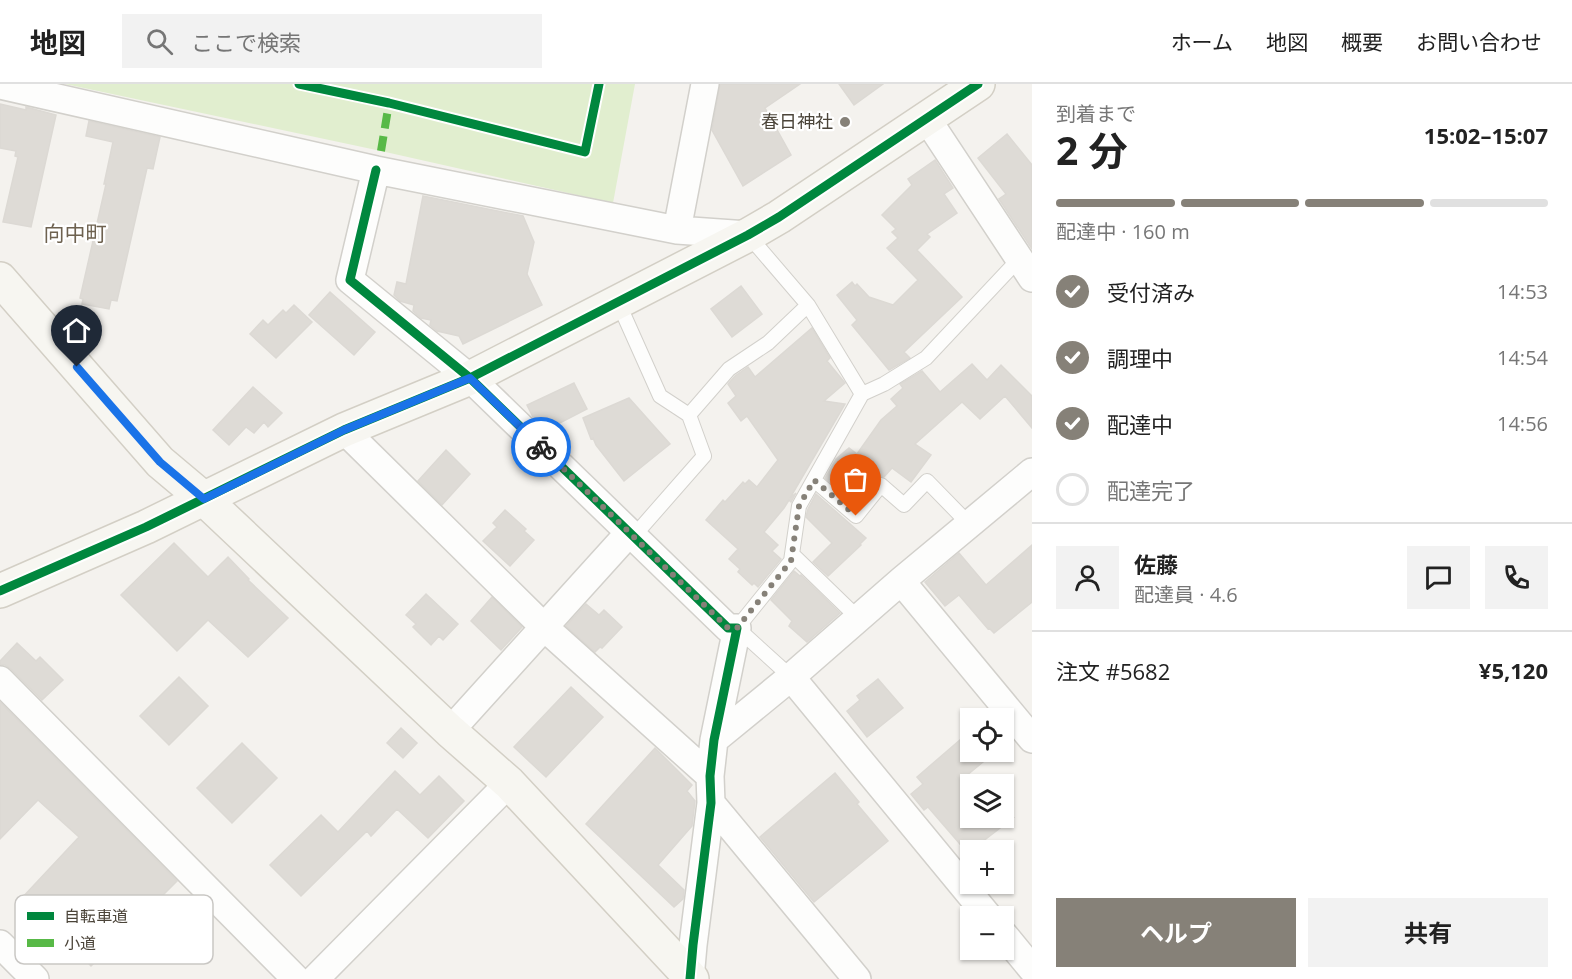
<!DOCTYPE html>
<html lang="ja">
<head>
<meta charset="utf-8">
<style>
	:root { --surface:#fff; --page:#f2f2f2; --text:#222; --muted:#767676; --line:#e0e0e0; --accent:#868178 }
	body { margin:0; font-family:"Open Sans","Noto Sans JP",sans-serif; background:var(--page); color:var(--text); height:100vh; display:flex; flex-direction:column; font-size:22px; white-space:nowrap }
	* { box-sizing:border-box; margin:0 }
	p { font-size:20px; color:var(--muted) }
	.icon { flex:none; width:33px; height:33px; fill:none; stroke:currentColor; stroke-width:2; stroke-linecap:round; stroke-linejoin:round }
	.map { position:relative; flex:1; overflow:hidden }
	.sheet { display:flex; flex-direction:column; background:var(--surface); width:540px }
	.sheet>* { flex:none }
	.buttons { position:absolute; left:960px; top:624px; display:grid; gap:12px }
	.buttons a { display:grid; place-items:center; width:54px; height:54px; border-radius:0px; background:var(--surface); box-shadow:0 2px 4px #0004; font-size:30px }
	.pin { position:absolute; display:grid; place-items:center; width:51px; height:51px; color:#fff; margin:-62px -26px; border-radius:50% 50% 50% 0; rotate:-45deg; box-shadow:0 0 6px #0007 }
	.pin .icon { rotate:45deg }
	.courier { position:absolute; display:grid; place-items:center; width:60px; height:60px; margin:-30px; border:4px solid #1a73e8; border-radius:50%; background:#fff; color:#222; box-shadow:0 2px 8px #0007 }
	.headline em { font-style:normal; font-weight:700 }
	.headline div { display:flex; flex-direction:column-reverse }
	.headline { display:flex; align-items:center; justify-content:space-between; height:102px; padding:0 24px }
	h1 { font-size:39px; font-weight:700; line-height:45px }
	.bar { display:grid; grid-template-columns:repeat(4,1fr); gap:9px 6px; align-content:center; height:72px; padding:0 24px }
	.bar i { height:8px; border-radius:4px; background:var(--line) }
	.bar .on { background:var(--accent) }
	.bar p { grid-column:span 4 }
	.line { display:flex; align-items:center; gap:15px; padding:0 24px; border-top:2px solid var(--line) }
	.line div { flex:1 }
	.round { display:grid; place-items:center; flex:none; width:63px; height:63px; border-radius:0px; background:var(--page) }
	ol { padding:0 24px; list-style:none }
	li { display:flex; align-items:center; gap:18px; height:66px }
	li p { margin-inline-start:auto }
	li .icon { padding:6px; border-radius:50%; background:var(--accent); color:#fff; stroke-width:4 }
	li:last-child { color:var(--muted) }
	li i { width:33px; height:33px; border:3px solid var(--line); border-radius:50% }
	.cta { display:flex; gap:12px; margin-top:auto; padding:12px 24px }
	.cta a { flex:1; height:69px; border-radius:0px; background:var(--accent); color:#fff; font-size:24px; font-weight:700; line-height:69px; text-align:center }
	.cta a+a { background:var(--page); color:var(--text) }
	header { display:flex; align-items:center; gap:36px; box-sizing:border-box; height:84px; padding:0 30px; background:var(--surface); border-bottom:2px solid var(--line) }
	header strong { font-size:28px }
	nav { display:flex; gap:33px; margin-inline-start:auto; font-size:21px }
	.search { width:420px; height:54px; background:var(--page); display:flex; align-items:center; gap:15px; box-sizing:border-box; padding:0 21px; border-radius:0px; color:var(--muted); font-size:22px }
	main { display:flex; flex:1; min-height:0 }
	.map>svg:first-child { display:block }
	.green { fill:#e1eecf }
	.building { fill:#dedbd6; stroke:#dcd9d4; stroke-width:1.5 }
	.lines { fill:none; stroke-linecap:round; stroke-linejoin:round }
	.lane-casing { stroke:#d2d0cb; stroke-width:16 }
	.street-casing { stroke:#d2d0cb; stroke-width:30 }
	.secondary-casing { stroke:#d3cfc5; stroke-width:36 }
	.lane { stroke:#fdfdfc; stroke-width:14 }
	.street { stroke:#fdfdfc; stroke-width:27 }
	.secondary { stroke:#f7f6f1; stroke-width:33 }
	.quiet { stroke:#58b947; stroke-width:8; stroke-dasharray:15 8; stroke-linecap:butt }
	.cycleway-casing { stroke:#fff; stroke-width:13 }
	.cycleway { stroke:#00873e; stroke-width:9 }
	.done { stroke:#868178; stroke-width:6; stroke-dasharray:0 10.8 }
	.route { stroke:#1a73e8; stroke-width:8 }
	.poi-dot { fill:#868178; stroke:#fff; stroke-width:2 }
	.labels { text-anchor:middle; stroke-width:4.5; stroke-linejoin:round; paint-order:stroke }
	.poi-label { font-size:18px; fill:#4b4439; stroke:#fff; text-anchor:end }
	.quarter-label { font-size:21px; fill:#6e6250; stroke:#fff }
	.key { fill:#fff; stroke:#c9c7c4; stroke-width:1.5 }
	.key-label { font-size:16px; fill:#4b4439 }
</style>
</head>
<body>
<header>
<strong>地図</strong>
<div class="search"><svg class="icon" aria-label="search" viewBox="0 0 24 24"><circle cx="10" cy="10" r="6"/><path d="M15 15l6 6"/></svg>ここで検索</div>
<nav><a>ホーム</a><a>地図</a><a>概要</a><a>お問い合わせ</a></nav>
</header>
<main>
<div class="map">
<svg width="1032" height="895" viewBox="0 0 1032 895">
	<rect width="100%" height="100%" fill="#f4f2ee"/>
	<!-- green -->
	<path class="green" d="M65 0H635L613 119 381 67Z"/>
	<!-- building -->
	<path class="building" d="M720 0H800L765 24 791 71 743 102 712 46Z
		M839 0H883L854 21Z
		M0 20 26 26V23L56 31 31 143 3 138 18 73 15 72 16 67 0 64Z
		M89 37 160 53 153 85 147 84 117 217 111 216 109 225 82 220 83 215 80 214 106 100H104L113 58 86 52Z
		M1007 50 1032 81V165L999 115 1006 110 978 74Z
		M935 76 953 104 944 110 957 129 927 150 930 153 917 166 962 213 904 268 910 274 889 286 852 241 857 236 837 211 852 198 855 202 857 200 869 213 893 221 918 196 887 164 898 154 892 148 896 145 882 131 912 101 908 95Z
		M423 112 523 132 534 158 527 190 542 221 463 260 459 252 437 247 430 241 431 236 421 234 413 227 414 221 400 217 394 211 397 198 406 200Z
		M741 202 762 230 732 253 711 225Z
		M330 208 375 248 354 271 309 231Z
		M294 221 312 238 276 274 250 250 263 236 268 241 283 226 286 229Z
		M812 244 830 274 827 277 845 299 824 317 845 320 790 414 796 409 791 418 789 416 784 424 764 448 778 461 772 467 781 475 758 503 754 499 752 501 738 488 740 485 729 475 738 465 706 436 723 416 725 418 743 398 745 400 749 396 757 403 778 376 747 332 741 337 728 319 736 312 728 300 735 292 748 283 755 293Z
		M972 280 987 296 1001 281 1032 312V344L1005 312 980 335 962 318 915 360 931 371 911 398 892 384 884 393 878 392 874 395 855 419 825 394 836 375 849 364 857 370 881 336 897 322 891 315 903 304 900 300 922 287 940 308Z
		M574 299 587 325 546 346 533 333 527 321Z
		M253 303 282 329 268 343 264 338 254 349 246 343 229 361 213 346Z
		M629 314 670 360 624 397 596 361 593 354 591 355 583 334Z
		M446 366 470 390 442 421 418 397Z
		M816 410 866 454 860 460 861 461 828 492 813 478 832 459 806 433 808 425Z
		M505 426 526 445 524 447 534 456 510 482 483 457 497 443 493 439Z
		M174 459 208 493 228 473 249 495 248 496 288 534 248 573 208 536 177 567 121 511Z
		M1032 461V518L994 549 989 544 988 545 959 511 945 522 925 498 959 469 986 501Z
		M794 487 800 492 801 491 840 529 807 558 789 542 792 537 771 516Z
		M426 510 458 540 443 556 439 552 431 561 413 543 416 540 406 531Z
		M492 513 522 543 501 566 471 537Z
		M586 520 599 531 604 526 622 543 602 564 600 563 595 568 566 542Z
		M17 559 36 577 40 573 63 596 42 616 11 585 5 581H0V577Z
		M179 593 208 622 169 661 140 632Z
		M878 595 903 624 867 653 847 627 860 616 857 612Z
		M571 603 603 633 546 693 514 663Z
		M0 618 177 797 150 824 152 825 91 882 57 846 56 847 21 815 79 753 38 716 0 755Z
		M970 639V668H995L966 692 970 697V734H1013L969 768 962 759 960 760 928 723 924 726 911 710 923 700 917 693 968 649 964 644Z
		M401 644 417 659 403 674 387 659Z
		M242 659 277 694 232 739 197 704Z
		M655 664 692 701 687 707 695 717 692 742 658 781 684 806 683 815 674 823 586 740Z
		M395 687 420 711 439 692 464 717 428 754 397 725 371 752 367 747 301 812 270 781 321 731 338 748Z
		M835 689 859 718 857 720 888 757 814 818 760 753Z"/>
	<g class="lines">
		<defs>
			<path id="lane" d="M748 151 808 221 862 310
				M618 218 660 312 689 331
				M814 396 856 432 881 401 904 421 927 397 969 440
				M633 453 704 372 689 331 729 285 768 259 808 221
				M792 470 858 534
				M791 593 737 544 791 477 799 422 862 310 884 300 926 274 1020 174"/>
			<path id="street" d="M0 1 376 86 677 146 748 151
				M927 35 1032 194
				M376 86 350 196 470 294 728 544H737L714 656 710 692 711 719 693 861 690 895
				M677 146 705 0
				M344 346 544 543 710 692
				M901 497 1032 655
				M791 593 988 832
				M0 596 296 895
				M450 647 629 449
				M714 656 791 593 901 497 1032 388
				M711 719 857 895
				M1004 851 1032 885
				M0 860 35 895
				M315 895 509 699"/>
			<path id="secondary" d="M0 195 160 378 204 415 450 647 509 699 692 895
				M0 507 146 443 344 346 470 294 748 151 779 133 978 0"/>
		</defs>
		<!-- lane casing -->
		<use href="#lane" class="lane-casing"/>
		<!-- street casing -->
		<use href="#street" class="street-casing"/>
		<!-- secondary casing -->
		<use href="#secondary" class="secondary-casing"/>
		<!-- lane -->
		<use href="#lane" class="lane"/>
		<!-- street -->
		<use href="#street" class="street"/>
		<!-- secondary -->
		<use href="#secondary" class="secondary"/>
		<!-- quiet -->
		<path class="quiet" d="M381 67 389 19"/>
		<defs>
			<path id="cycleway" d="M299 0 389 19 585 68 599 0
				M376 86 350 196 470 294 728 544H737L714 656 710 692 711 719 693 861 690 895
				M0 507 146 443 344 346 470 294 748 151 779 133 978 0"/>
		</defs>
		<!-- cycleway casing -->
		<use href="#cycleway" class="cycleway-casing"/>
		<!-- cycleway -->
		<use href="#cycleway" class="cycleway"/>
	</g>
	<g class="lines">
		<!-- done -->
		<path class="done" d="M541 363 728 544H737L791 477 799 422 814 396 856 432"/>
		<!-- route -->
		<path class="route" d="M77 283 160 378 204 415 344 346 470 294 541 363"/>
	</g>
	<!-- markers -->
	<circle class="poi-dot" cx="845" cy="38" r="6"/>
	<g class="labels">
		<!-- poi labels -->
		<g class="poi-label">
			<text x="833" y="44">春日神社</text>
		</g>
		<!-- quarter labels -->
		<g class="quarter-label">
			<text x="75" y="157">向中町</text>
		</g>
	</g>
	<!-- legend -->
	<rect x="15" y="811" width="198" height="69" rx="9" class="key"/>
	<rect x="27" y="828" width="27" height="8" fill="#00873e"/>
	<rect x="27" y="855" width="27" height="8" fill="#58b947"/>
	<g class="key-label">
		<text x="64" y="838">自転車道</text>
		<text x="64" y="865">小道</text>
	</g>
</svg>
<div class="buttons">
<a><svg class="icon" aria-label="locate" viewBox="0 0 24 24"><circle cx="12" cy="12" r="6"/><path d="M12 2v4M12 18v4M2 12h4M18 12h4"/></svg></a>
<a><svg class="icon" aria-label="layers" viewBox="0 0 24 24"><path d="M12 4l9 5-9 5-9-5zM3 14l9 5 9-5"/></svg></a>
<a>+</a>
<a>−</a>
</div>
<div class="pin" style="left:856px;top:432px;background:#ea580c"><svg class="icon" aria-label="bag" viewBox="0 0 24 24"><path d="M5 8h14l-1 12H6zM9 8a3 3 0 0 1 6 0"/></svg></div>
<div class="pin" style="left:77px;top:283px;background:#1f2937"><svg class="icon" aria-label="home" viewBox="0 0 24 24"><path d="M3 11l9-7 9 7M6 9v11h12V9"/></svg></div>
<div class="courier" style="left:541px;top:363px"><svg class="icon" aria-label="bike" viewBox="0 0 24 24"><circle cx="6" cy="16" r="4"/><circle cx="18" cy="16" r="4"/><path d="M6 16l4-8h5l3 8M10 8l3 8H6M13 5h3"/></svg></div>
</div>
<section class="sheet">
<div class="headline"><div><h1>2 分</h1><p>到着まで</p></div><em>15:02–15:07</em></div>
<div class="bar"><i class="on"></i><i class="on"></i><i class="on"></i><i></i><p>配達中 · 160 m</p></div>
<ol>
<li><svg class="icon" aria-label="check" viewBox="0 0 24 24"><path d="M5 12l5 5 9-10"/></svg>受付済み<p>14:53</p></li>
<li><svg class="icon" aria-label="check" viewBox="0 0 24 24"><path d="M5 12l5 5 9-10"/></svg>調理中<p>14:54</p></li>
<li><svg class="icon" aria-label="check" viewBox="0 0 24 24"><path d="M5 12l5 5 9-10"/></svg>配達中<p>14:56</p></li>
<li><i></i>配達完了</li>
</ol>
<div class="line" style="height:108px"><a class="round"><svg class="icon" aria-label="person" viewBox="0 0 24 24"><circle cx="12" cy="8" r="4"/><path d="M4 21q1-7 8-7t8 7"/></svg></a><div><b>佐藤</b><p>配達員 · 4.6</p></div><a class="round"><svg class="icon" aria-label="chat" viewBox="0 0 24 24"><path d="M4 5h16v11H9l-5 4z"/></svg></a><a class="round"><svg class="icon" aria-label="phone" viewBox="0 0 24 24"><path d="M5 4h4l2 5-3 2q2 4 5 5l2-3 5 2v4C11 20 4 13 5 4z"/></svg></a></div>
<div class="line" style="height:78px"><div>注文 #5682</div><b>¥5,120</b></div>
<div class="cta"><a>ヘルプ</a><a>共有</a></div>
</section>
</main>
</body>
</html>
